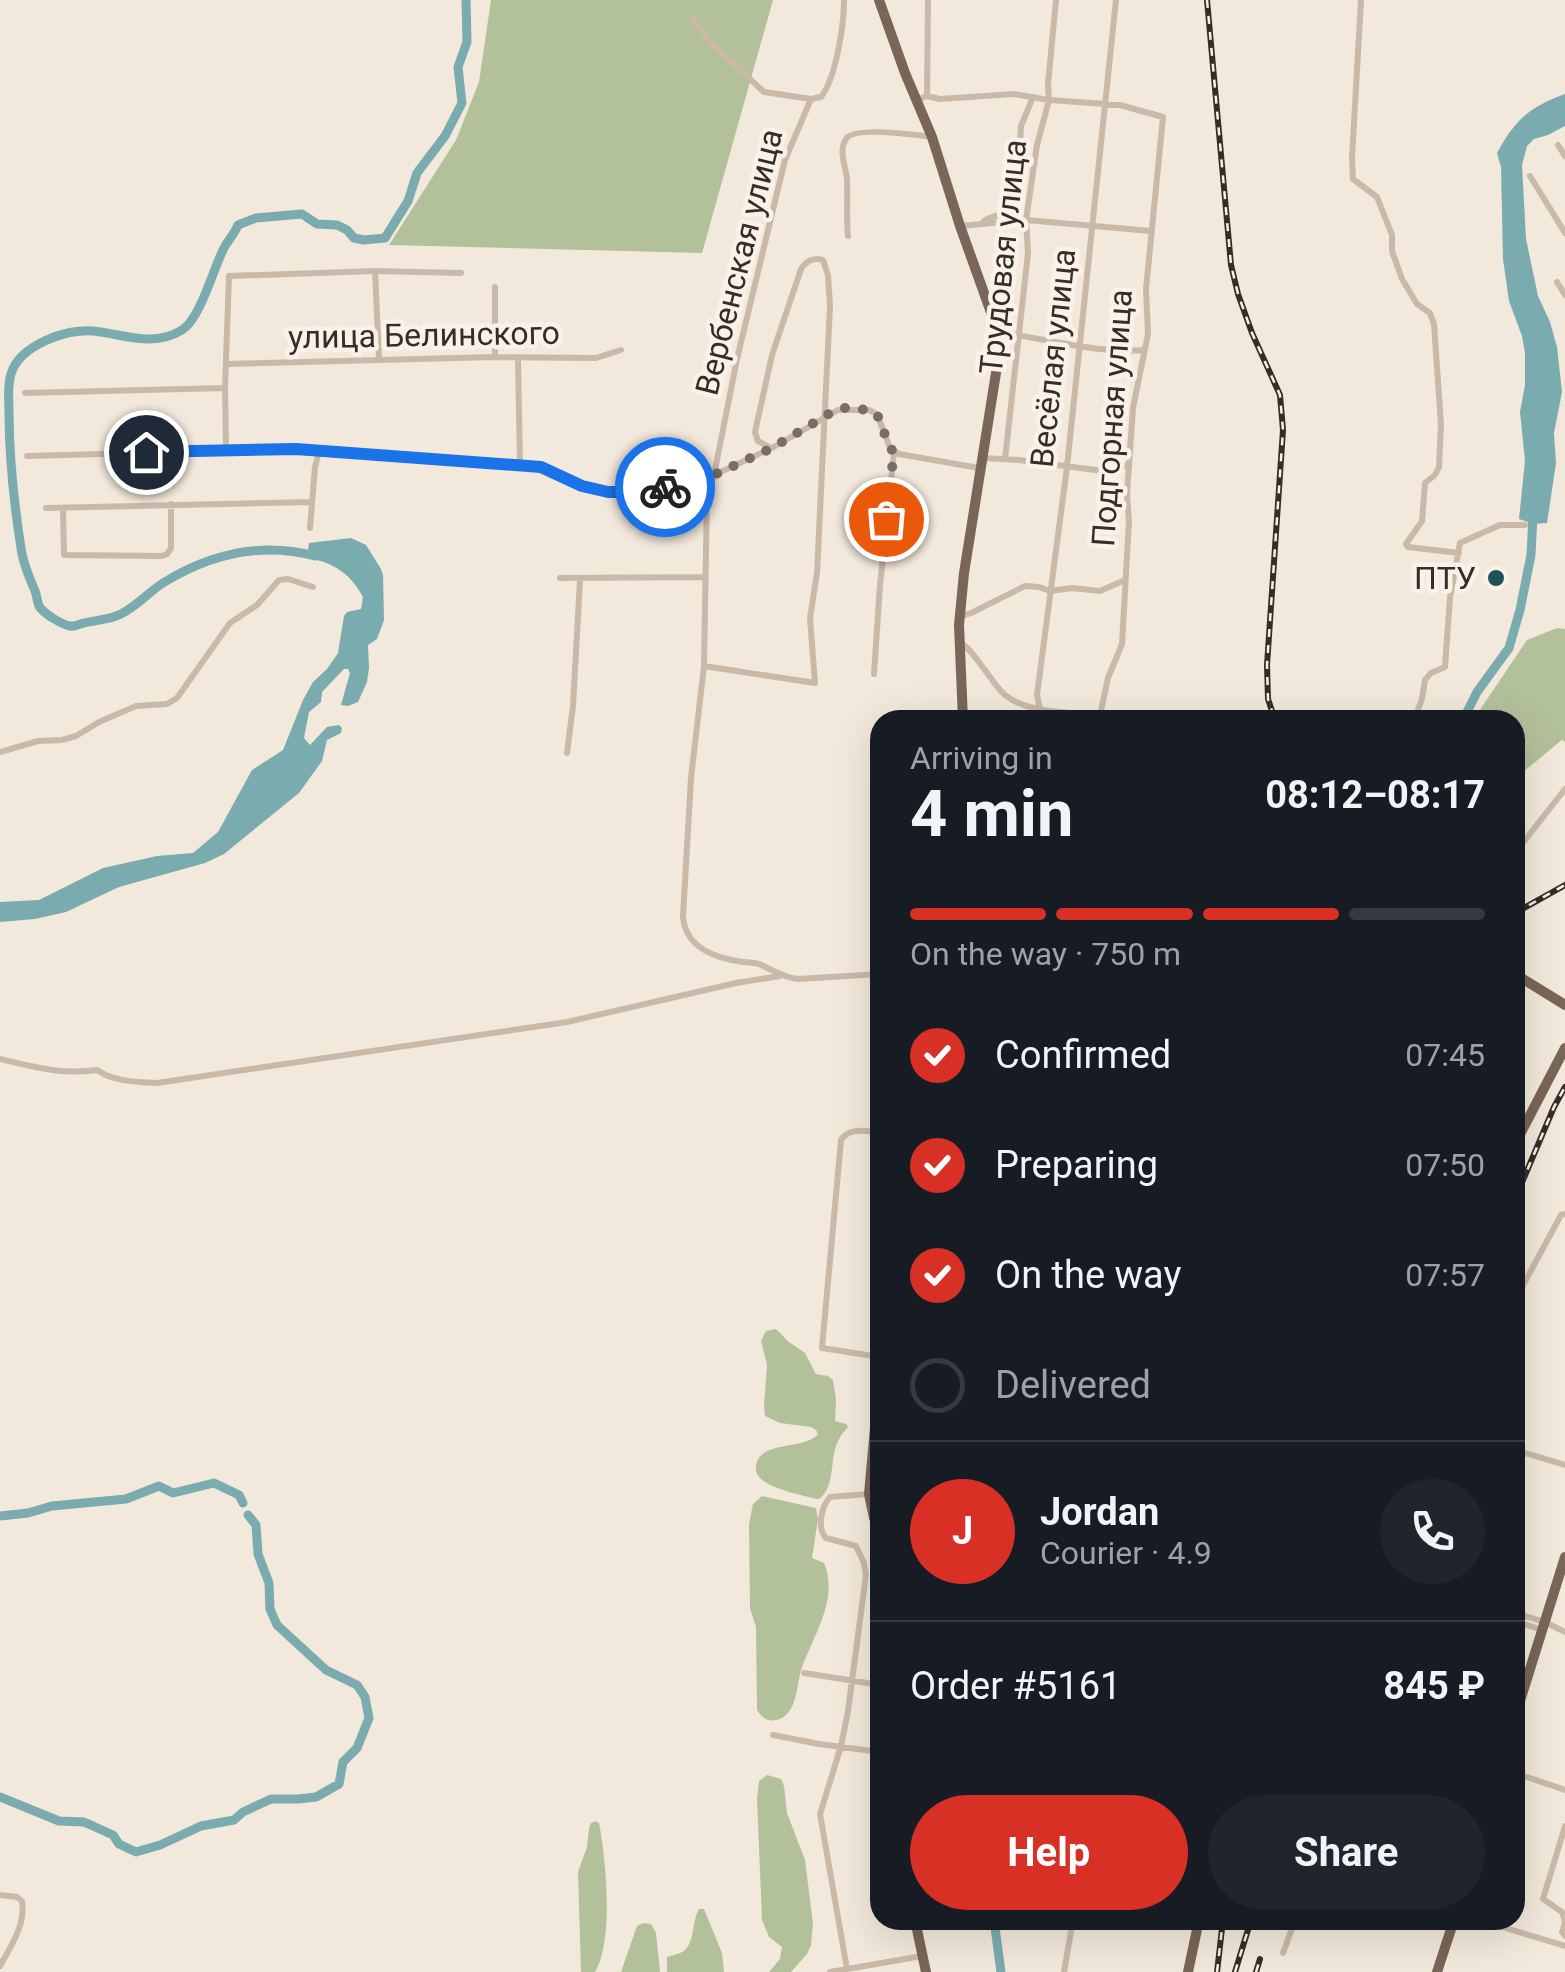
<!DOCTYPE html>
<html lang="en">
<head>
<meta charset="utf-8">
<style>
	:root { --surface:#171b24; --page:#20242c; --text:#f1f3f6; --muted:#9ea1a6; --line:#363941; --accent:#d93025 }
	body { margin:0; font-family:Roboto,sans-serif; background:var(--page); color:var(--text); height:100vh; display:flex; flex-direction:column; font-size:38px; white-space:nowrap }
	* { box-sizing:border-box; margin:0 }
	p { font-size:32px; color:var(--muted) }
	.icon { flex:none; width:55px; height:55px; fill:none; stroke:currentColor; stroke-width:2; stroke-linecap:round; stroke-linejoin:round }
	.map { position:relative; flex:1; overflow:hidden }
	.details { position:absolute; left:870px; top:710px; width:655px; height:1220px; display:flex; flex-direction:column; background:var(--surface); border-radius:30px; box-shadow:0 10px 40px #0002 }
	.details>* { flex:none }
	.pin { position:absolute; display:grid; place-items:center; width:85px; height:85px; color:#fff; margin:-42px; border:5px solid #fff; border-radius:50%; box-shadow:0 2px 10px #0007 }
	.courier { position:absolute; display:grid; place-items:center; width:100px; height:100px; margin:-50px; border:8px solid #1a73e8; border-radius:50%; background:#fff; color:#222; box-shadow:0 2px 12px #0007 }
	.summary em { font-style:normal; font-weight:700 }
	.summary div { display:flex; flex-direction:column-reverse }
	.summary { display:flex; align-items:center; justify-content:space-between; height:170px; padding:0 40px }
	h1 { font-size:65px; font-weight:700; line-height:75px }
	.bar { display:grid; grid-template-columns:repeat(4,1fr); gap:15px 10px; align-content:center; height:120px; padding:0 40px }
	.bar i { height:12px; border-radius:8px; background:var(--line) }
	.bar .selected { background:var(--accent) }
	.bar p { grid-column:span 4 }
	.line { display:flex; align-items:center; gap:25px; padding:0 40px; border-top:2px solid var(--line) }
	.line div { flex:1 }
	.round { display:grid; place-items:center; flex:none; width:105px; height:105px; border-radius:52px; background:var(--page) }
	ol { padding:0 40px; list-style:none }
	li { display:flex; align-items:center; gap:30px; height:110px }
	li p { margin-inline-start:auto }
	li .icon { padding:10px; border-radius:50%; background:var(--accent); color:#fff; stroke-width:4 }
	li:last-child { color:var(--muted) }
	li i { width:55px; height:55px; border:5px solid var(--line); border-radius:50% }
	.primary-button { display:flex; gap:20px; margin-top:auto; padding:20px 40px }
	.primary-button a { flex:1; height:115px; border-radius:60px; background:var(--accent); color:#fff; font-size:40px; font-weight:700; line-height:115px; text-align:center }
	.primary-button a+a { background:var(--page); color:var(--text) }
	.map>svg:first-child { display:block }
	.green { fill:#b3c19b }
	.water { fill:#7aabaf }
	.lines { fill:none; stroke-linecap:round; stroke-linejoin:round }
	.river { stroke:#7aabaf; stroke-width:9 }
	.minor { stroke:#cab9a7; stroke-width:6 }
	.major { stroke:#796559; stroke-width:10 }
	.rail-casing { stroke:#372d28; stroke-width:6 }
	.rail { stroke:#faf2e8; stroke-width:2.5; stroke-dasharray:8; stroke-linecap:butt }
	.done { stroke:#786e67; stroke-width:10; stroke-dasharray:0 18 }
	.route { stroke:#1a73e8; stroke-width:12 }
	.poi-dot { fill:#1d5259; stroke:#faf2e8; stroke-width:4 }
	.labels { text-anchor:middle; stroke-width:9; stroke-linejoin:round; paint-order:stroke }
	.street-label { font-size:32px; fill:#372d28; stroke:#faf2e8 }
	.poi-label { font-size:32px; fill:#372d28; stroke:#faf2e8; text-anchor:end }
</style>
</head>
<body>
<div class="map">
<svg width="1565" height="1972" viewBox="0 0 1565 1972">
	<rect width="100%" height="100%" fill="#f2e8db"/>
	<!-- green -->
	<path class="green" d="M491 0H773L702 253 389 245 456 140 479 82Z
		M1557 628 1565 629V742L1562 740 1523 772 1515 771V720H1473L1527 640Z
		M776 1329 789 1342 805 1353 816 1374 828 1376 833 1380 836 1399 835 1421 846 1424 848 1427C824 1451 840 1477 821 1498L817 1499C802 1495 757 1487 756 1470 754 1439 805 1451 818 1434L816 1430 811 1427 780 1423 765 1416 764 1405 767 1365 761 1341 766 1331Z
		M762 1496 816 1508 818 1519 812 1558 824 1563C839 1598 814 1635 802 1667 796 1684 798 1716 776 1720 766 1722 761 1716 757 1710L756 1627 750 1608 749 1524 753 1504Z
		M767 1775 781 1779 784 1786 787 1813 805 1860 813 1924 811 1945 807 1954 791 1972H769L780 1959 782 1947 769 1937 762 1920 757 1799 759 1781Z
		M596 1821 599 1823C606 1859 614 1941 595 1972H581L578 1872 587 1847 589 1828 591 1823Z
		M699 1909H704L706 1914 722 1953 724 1972H667V1957C672 1955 679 1954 684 1951 695 1942 692 1920 699 1909Z
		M643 1923 651 1924 656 1933 660 1972H621L637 1926Z"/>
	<!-- water -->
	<path class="water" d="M1565 94V126L1548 135 1534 139 1527 146 1522 165 1526 239 1538 296 1550 322 1557 347 1562 392 1554 433 1556 463 1547 523 1533 524 1519 519 1525 461 1520 412 1525 385V353L1522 336 1509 301 1503 259 1501 167 1497 153C1515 120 1529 107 1565 94Z
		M351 538 366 545 381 569 383 575 384 620 377 639 368 645 369 668 367 682 358 702 348 706 341 705 350 673 348 669H344L322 692 321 702 309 712 304 738 310 745 327 727 339 725 342 728 341 733 327 740 322 761 299 793 224 854 205 863 119 887 66 912 35 919 0 922V902L39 900 103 868 157 856 193 853 218 832 252 770 283 750 303 700 313 682 327 669 338 653 344 616 347 612 361 609 363 597C351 574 333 562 307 558L309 543Z"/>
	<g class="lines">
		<!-- river -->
		<path class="river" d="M315 556C262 542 210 554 163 583 149 592 137 606 121 614 109 620 96 620 84 623 79 624 75 627 70 626 61 624 44 614 39 606 37 601 37 596 35 591 29 577 23 563 21 548 14 503 9 458 9 412 9 400 7 386 11 374 19 346 66 328 93 331 123 334 153 348 182 330 200 319 213 270 223 250 227 241 234 235 238 225L256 218 302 214 317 224 337 225 347 230 354 238 364 240 385 238 408 201 417 173 445 136 462 103 458 67 467 42 466 0
			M1463 720 1477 692 1509 648 1520 610 1531 555 1533 515
			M0 1516 28 1513 52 1506 126 1499 159 1486 173 1493 214 1483 239 1495 243 1503
			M0 1797 59 1821 84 1822 113 1835 119 1844 136 1852 160 1845 201 1826 234 1820 243 1812 271 1799H298L316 1797 339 1784 343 1762 357 1748 369 1718 365 1697 357 1685 326 1670 277 1625 270 1609 269 1583 258 1554 256 1525 248 1515
			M994 1920 1001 1972"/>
		<!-- minor -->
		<path class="minor" d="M844 0C844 25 836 78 821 97L811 99 785 160 737 359 714 475 707 493 704 666 691 778 683 916C685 948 715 958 743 962 750 963 753 962 759 964 773 970 782 977 798 979L880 974
			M1361 0 1352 158 1353 179 1377 197 1392 235V251L1402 279 1417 304 1430 313 1434 324 1441 425 1439 467 1435 475 1425 483 1422 521 1406 544 1408 547 1459 553
			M693 19 711 43 764 92 811 99
			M927 96 928 0
			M917 100 927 96 940 99 1014 94 1049 100 1120 105 1163 117 1146 289 1148 334 1133 408 1129 465 1127 494 1129 521 1122 644 1108 678 1099 720
			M1558 145 1565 156
			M1530 176 1565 233
			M984 221C994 213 1008 217 1016 206L1021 126 1033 97
			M960 226 1026 220 1151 231
			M848 236C846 217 848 198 847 179 846 167 838 151 846 139 853 126 917 135 932 137
			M375 271 379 359
			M1557 282 1565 295
			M495 287V356
			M996 332C1046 338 1095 354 1145 350
			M518 359 520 464
			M227 364 495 357 596 358 621 350
			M25 393 224 388
			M226 450 225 388 229 276 375 271 461 273
			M27 456 296 449 541 467 593 489 629 492 678 484 714 475 772 448 838 410H869L877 414 890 448 899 454 979 468
			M983 458 1019 460 1103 471 1129 465
			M1005 459 1028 253 1026 220 1037 145 1049 100 1048 84 1056 0
			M46 508 311 502
			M63 508 64 555 162 556 167 554 171 548V504
			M310 528 315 467 319 451
			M560 578 705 577
			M959 617 971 613 1025 586 1039 587 1050 591 1072 588 1100 591 1125 580
			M960 642C975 652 988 677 1001 691 1021 714 1071 712 1100 715
			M704 666 815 683 810 618 817 573 830 306 828 275 823 260C814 257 806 261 801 269L772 355 755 432 758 441 771 448
			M874 674 880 585 894 452
			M1039 720 1040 709 1037 695 1067 467 1116 0
			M1414 720 1422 699 1425 680 1431 673 1445 667 1450 597 1460 543 1500 525H1525
			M0 752 38 741 62 740 76 736 99 722 136 706 167 704 177 698 230 623 257 605 279 580 288 579 313 587
			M567 753 573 706 580 580
			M1515 853 1565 789
			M0 1059C35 1067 61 1075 97 1070 114 1082 138 1082 157 1083L567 1022 736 983 780 976
			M880 1132C865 1131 850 1127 841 1140L822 1348 880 1357
			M1515 1300 1561 1215 1565 1214
			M1515 1450 1565 1465
			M1515 1552H1516
			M1515 1613 1545 1622 1565 1632
			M1515 1621 1542 1630
			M804 1673 880 1685
			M773 1735 819 1744 880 1752
			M1515 1773 1565 1790
			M1565 1826 1543 1899 1562 1912 1565 1922 1562 1932 1565 1936
			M0 1895 17 1897 22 1901C26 1924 11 1946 0 1966
			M1479 1920 1565 1946
			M1283 1953 1295 1920
			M847 1969 820 1814 841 1746 848 1711 866 1575 864 1563 856 1546 826 1538C817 1528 821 1507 830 1497L869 1494
			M830 1972 922 1956
			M1064 1972 1073 1920"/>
		<!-- major -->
		<path class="major" d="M879 0 905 73 932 137 960 226 993 318 1000 348 964 573 959 625 963 720
			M1515 974 1565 1005
			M1515 1144 1565 1048
			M880 1372 869 1494 874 1518 880 1529
			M1515 1717 1565 1557
			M915 1920 926 1972
			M1188 1972 1199 1920
			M1437 1972 1454 1920"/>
		<defs>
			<path id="rail" d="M1207 0 1231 265 1238 294 1252 333 1280 395 1283 430 1267 665 1268 699 1275 720
				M1515 913 1565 885
				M1515 1199 1554 1107 1565 1087
				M1217 1972 1223 1920
				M1235 1972 1251 1920
				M1256 1972 1260 1959"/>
		</defs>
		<!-- rail casing -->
		<use href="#rail" class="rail-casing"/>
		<!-- rail -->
		<use href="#rail" class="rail"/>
	</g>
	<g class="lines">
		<!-- done -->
		<path class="done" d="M665 487 714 475 772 448 832 412 844 408 869 410 877 414 890 448 894 452 886 519"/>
		<!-- route -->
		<path class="route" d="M146 452 296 449 541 467 582 486 608 492H629L665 487"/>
	</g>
	<!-- markers -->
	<circle class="poi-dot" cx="1496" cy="578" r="10"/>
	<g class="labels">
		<!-- street labels -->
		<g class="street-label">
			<text transform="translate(1003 257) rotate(-84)" y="11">Трудовая улица</text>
			<text transform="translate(739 262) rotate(-76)" y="11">Вербенская улица</text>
			<text transform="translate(424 335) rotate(-1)" y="11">улица Белинского</text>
			<text transform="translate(1053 358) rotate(-84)" y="11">Весёлая улица</text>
			<text transform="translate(1112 418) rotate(-86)" y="11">Подгорная улица</text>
		</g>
		<!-- poi labels -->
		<g class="poi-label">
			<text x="1476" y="589">ПТУ</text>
		</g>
	</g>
</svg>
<div class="pin" style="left:886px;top:519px;background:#ea580c"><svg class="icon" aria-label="bag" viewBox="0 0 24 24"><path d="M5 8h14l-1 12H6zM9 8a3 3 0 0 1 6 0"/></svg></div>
<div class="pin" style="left:146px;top:452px;background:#1f2937"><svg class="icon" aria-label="home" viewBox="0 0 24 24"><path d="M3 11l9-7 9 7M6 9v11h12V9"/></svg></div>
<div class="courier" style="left:665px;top:487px"><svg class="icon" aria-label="bike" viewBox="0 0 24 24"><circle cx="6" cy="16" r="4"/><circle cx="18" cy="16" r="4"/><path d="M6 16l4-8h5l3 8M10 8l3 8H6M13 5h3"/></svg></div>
<section class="details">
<div class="summary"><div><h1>4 min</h1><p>Arriving in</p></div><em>08:12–08:17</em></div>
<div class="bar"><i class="selected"></i><i class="selected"></i><i class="selected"></i><i></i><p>On the way · 750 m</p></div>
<ol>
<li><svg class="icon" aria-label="check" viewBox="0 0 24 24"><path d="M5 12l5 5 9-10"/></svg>Confirmed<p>07:45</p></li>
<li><svg class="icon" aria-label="check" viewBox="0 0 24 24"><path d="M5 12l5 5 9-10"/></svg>Preparing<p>07:50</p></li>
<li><svg class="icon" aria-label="check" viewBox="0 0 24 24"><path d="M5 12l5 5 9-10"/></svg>On the way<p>07:57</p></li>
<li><i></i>Delivered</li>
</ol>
<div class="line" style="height:180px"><b class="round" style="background:var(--accent);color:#fff">J</b><div><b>Jordan</b><p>Courier · 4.9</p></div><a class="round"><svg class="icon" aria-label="phone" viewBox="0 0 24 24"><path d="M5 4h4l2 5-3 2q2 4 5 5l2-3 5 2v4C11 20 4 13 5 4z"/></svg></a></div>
<div class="line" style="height:130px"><div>Order #5161</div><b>845 ₽</b></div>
<div class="primary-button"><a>Help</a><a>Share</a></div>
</section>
</div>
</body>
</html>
